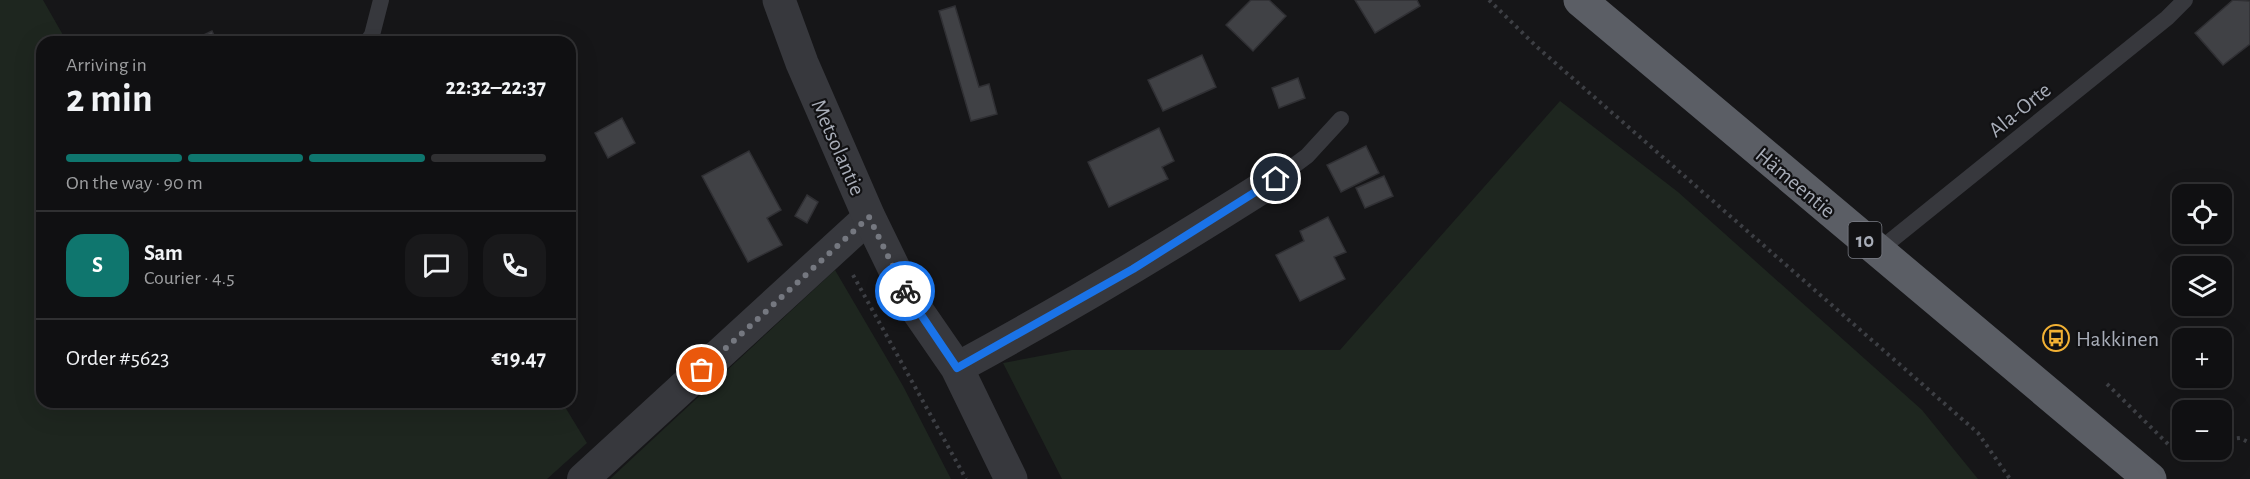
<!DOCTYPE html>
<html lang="en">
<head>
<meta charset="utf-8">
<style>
	:root { --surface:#101012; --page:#19191b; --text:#f1f3f6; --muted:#9c9d9f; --line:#303032; --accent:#0f766e }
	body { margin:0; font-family:"Alegreya Sans",sans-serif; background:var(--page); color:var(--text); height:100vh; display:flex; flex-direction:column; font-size:22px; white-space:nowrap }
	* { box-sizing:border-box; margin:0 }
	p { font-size:20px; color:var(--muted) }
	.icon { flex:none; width:33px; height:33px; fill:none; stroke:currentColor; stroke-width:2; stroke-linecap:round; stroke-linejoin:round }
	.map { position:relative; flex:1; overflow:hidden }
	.panel { position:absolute; left:36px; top:36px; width:540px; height:372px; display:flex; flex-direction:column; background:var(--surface); border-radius:18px; box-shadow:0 6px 24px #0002,0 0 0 2px var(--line) }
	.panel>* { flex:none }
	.tools { position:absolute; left:2172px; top:184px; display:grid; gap:12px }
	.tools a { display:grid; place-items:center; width:60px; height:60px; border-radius:12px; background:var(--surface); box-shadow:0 6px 24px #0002,0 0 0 2px var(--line); font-size:30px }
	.pin { position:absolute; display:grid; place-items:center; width:51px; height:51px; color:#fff; margin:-26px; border:3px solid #fff; border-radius:50%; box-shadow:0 2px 6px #0007 }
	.courier { position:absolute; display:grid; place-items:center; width:60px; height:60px; margin:-30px; border:4px solid #1a73e8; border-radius:50%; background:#fff; color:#222; box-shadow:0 2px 8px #0007 }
	.summary em { font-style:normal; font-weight:600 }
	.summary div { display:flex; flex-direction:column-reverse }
	.summary { display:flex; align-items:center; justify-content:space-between; height:102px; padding:0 30px }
	h1 { font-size:39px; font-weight:600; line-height:45px }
	.bar { display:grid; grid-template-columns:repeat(4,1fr); gap:9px 6px; align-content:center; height:72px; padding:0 30px }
	.bar i { height:8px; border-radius:4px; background:var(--line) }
	.bar .on { background:var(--accent) }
	.bar p { grid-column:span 4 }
	.line { display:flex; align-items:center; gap:15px; padding:0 30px; border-top:2px solid var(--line) }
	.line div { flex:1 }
	.round { display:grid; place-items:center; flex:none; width:63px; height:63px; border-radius:18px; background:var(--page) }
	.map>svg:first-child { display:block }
	.green { fill:#1e261f }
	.building { fill:#404145; stroke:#303034; stroke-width:1.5 }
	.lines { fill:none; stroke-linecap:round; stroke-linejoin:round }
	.path { stroke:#3d3f44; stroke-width:4; stroke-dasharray:3 4.5; stroke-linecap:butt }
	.service { stroke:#37383d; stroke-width:16 }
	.minor { stroke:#37383d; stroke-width:32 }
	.tertiary { stroke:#37383d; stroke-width:33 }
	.trunk { stroke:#5b5e65; stroke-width:33 }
	.done { stroke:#757880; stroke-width:6; stroke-dasharray:0 10.8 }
	.route { stroke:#1a73e8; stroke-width:8 }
	.labels { text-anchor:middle; stroke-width:4.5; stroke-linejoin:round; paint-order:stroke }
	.shield { fill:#111113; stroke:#7b7e86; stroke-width:1.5 }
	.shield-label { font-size:21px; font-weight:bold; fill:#a8adb8 }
	.street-label { font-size:22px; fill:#a8adb8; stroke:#111113 }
	.poi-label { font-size:22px; fill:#a8adb8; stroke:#111113; text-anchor:start }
</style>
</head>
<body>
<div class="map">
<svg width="2250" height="479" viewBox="0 0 2250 479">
	<rect width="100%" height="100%" fill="#161618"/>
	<!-- green -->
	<path class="green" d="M0 0H43L67 42H42V402H562L587 443 547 479H0Z
		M1560 101 1678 192 1922 410 1978 479H1062L1003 363 1072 350H1340Z
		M835 270 903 386 951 479H610Z"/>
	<!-- building -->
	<path class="building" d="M1251 0H1269L1286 16 1253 51 1226 25Z
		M1355 0H1417L1420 6 1375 33Z
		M2233 0 2250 1V44L2223 65 2195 33Z
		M955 6 979 87 989 84 997 114 971 121 939 11Z
		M212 31 217 42H189Z
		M1202 55 1216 87 1163 111 1148 80Z
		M1298 78 1305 98 1279 108 1272 88Z
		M622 118 635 143 608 158 595 133Z
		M1159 128 1174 161 1162 167 1168 179 1109 207 1088 162Z
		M1366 146 1379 173 1341 192 1327 165Z
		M749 151 781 210 767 218 782 245 748 262 702 176Z
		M1384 176 1393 196 1365 208 1356 188Z
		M807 195 818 202 807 223 795 216Z
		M1328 217 1346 252 1334 257 1345 279 1300 301 1276 255 1304 241 1300 231Z"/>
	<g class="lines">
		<!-- path -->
		<path class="path" d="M1489 0 1537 47 1978 433 2010 479
			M853 275 966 479
			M2107 384 2169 445 2182 443
			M2222 440 2240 438 2250 443"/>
		<!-- service -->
		<path class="service" d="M367 42 372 35 381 0
			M1276 179 1307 156 1341 119
			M1878 251 2167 18 2185 0"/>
		<!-- minor -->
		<path class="minor" d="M957 368C1066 309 1171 246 1276 179
			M583 479 869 217"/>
		<!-- tertiary -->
		<path class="tertiary" d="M779 0 802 63 869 217 908 297 957 368 1011 479"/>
		<!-- trunk -->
		<path class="trunk" d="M1580 0 2150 479"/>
	</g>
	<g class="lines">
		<!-- done -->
		<path class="done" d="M702 370 869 217 905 291"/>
		<!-- route -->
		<path class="route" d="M905 291 957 368 1133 269 1276 179"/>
	</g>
	<!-- icons -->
	<defs>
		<symbol id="bus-ring" viewBox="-11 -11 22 22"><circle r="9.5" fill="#111113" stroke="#f2b134" stroke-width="1.5"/><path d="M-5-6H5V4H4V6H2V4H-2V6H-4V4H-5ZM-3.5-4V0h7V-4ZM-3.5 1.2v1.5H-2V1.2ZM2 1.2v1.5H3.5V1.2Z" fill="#f2b134"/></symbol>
	</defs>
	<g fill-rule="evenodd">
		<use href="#bus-ring" x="2041" y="323" width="30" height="30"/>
	</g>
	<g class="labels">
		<!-- shield labels -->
		<rect class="shield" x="1848.5" y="222" width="33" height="36" rx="4.5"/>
		<g class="shield-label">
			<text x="1865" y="247">10</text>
		</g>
		<!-- street labels -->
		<g class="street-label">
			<text transform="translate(2019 109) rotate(-39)" y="8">Ala-Orte</text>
			<text transform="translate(839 147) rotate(66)" y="8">Metsolantie</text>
			<text transform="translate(1796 182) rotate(40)" y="8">Hämeentie</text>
		</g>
		<!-- poi labels -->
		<g class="poi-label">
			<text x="2076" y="346">Hakkinen</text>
		</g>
	</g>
</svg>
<div class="tools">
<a><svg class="icon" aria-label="locate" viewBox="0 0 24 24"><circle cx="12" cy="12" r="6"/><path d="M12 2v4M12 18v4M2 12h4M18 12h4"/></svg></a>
<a><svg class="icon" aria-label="layers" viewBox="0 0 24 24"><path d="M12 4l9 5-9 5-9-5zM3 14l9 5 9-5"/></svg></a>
<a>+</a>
<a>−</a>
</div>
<div class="pin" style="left:702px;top:370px;background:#ea580c"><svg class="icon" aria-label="bag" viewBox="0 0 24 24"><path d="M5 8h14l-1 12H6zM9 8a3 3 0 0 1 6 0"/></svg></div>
<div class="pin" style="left:1276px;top:179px;background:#1f2937"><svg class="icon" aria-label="home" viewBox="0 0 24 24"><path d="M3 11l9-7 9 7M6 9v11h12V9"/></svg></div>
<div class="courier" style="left:905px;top:291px"><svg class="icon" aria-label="bike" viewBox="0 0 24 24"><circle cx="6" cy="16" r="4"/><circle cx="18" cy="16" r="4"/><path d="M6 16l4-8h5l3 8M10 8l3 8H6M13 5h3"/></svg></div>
<section class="panel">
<div class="summary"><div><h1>2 min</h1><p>Arriving in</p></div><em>22:32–22:37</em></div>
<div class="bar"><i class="on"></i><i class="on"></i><i class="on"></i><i></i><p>On the way · 90 m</p></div>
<div class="line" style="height:108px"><b class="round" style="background:var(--accent);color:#fff">S</b><div><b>Sam</b><p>Courier · 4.5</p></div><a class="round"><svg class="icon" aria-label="chat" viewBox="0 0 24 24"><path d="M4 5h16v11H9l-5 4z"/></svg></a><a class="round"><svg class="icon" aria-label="phone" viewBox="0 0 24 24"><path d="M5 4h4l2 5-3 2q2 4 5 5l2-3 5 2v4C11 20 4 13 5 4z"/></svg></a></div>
<div class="line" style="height:78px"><div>Order #5623</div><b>€19.47</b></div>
</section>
</div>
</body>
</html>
